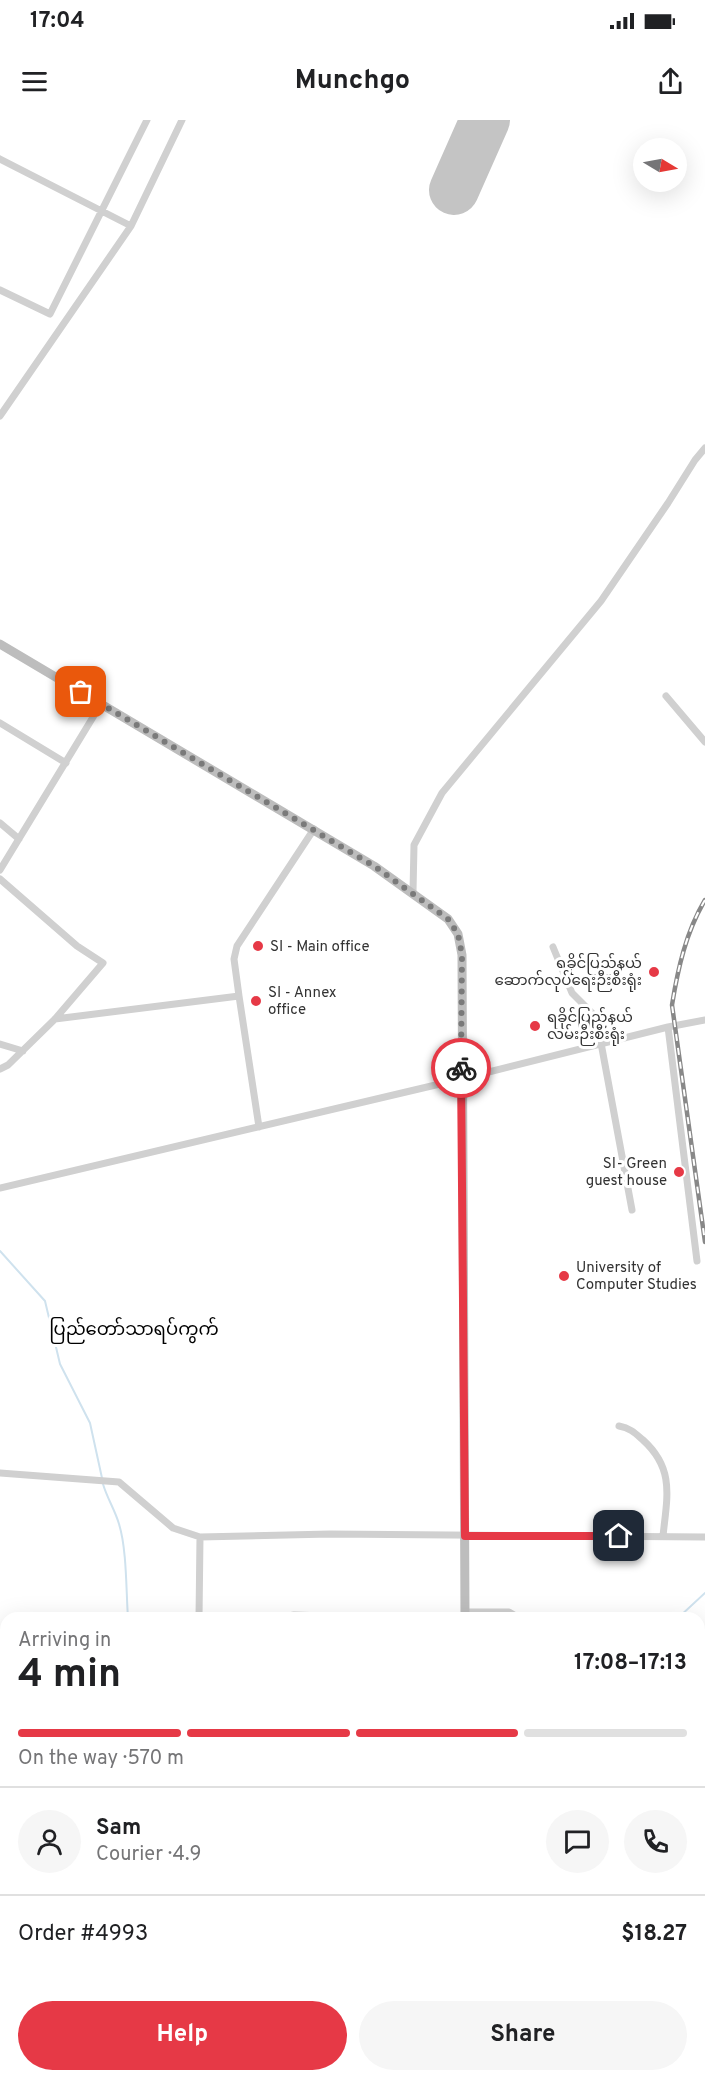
<!DOCTYPE html>
<html lang="en">
<head>
<meta charset="utf-8">
<style>
	:root { --surface:#fff; --page:#f6f6f6; --text:#202124; --muted:#757577; --line:#e0e0e0; --accent:#e63946 }
	body { margin:0; font-family:Overpass,"Noto Sans Myanmar",sans-serif; background:var(--page); color:var(--text); height:100vh; display:flex; flex-direction:column; font-size:22px; white-space:nowrap }
	* { box-sizing:border-box; margin:0 }
	p { font-size:20px; color:var(--muted) }
	.icon { flex:none; width:33px; height:33px; fill:none; stroke:currentColor; stroke-width:2; stroke-linecap:round; stroke-linejoin:round }
	.map { position:relative; flex:1; overflow:hidden }
	.sheet { position:absolute; left:0px; top:1492px; width:705px; height:470px; display:flex; flex-direction:column; background:var(--surface); border-radius:18px 18px 0 0; box-shadow:0 6px 24px #0002 }
	.sheet>* { flex:none }
	.needle { width:39px; rotate:100deg }
	.buttons { position:absolute; left:633px; top:18px; display:grid; gap:12px }
	.buttons a { display:grid; place-items:center; width:54px; height:54px; border-radius:50%; background:var(--surface); box-shadow:0 6px 24px #0002; font-size:30px }
	.pin { position:absolute; display:grid; place-items:center; width:51px; height:51px; color:#fff; margin:-26px; border-radius:12px; box-shadow:0 3px 9px #0006 }
	.courier { position:absolute; display:grid; place-items:center; width:60px; height:60px; margin:-30px; border:4px solid #e63946; border-radius:50%; background:#fff; color:#222; box-shadow:0 2px 8px #0007 }
	.overview em { font-style:normal; font-weight:700 }
	.overview div { display:flex; flex-direction:column-reverse }
	.overview { display:flex; align-items:center; justify-content:space-between; height:102px; padding:0 18px }
	h1 { font-size:39px; font-weight:700; line-height:45px }
	.bar { display:grid; grid-template-columns:repeat(4,1fr); gap:9px 6px; align-content:center; height:72px; padding:0 18px }
	.bar i { height:8px; border-radius:4px; background:var(--line) }
	.bar .selected { background:var(--accent) }
	.bar p { grid-column:span 4 }
	.line { display:flex; align-items:center; gap:15px; padding:0 18px; border-top:2px solid var(--line) }
	.line div { flex:1 }
	.round { display:grid; place-items:center; flex:none; width:63px; height:63px; border-radius:32px; background:var(--page) }
	.primary-button { display:flex; gap:12px; margin-top:auto; padding:12px 18px }
	.primary-button a { flex:1; height:69px; border-radius:36px; background:var(--accent); color:#fff; font-size:24px; font-weight:700; line-height:69px; text-align:center }
	.primary-button a+a { background:var(--page); color:var(--text) }
	.status { display:flex; justify-content:space-between; align-items:center; height:42px; padding:0 30px; background:var(--surface); direction:ltr }
	.status svg { height:16px; fill:currentColor }
	header { display:flex; justify-content:space-between; align-items:center; height:78px; padding:0 18px; background:var(--surface); font-size:27px; font-weight:700 }
	.map>svg:first-child { display:block }
	.water { fill:#cfe2ee }
	.lines { fill:none; stroke-linecap:round; stroke-linejoin:round }
	.stream { stroke:#cfe2ee; stroke-width:2 }
	.runway { stroke:#c4c4c4; stroke-width:50 }
	.street { stroke:#d0d0d0; stroke-width:7 }
	.secondary { stroke:#bdbdbd; stroke-width:9 }
	.rail-casing { stroke:#888; stroke-width:4.5 }
	.rail { stroke:#fff; stroke-width:2; stroke-dasharray:7; stroke-linecap:butt }
	.done { stroke:#7a7a7a; stroke-width:6; stroke-dasharray:0 10.8 }
	.route { stroke:#e63946; stroke-width:8 }
	.poi-dot { fill:#e63946; stroke:#fff; stroke-width:2 }
	.labels { text-anchor:middle; stroke-width:6; stroke-linejoin:round; paint-order:stroke }
	.poi-label { font-size:15px; fill:#333; stroke:#fff; text-anchor:start }
	.quarter-label { font-size:18px; fill:#000; stroke:#fff }
</style>
</head>
<body>
<div class="status"><b>17:04</b><svg viewBox="0 0 49 12"><path d="M0 12V9h3v3zM5 12V6h3v6zM10 12V3h3v9zM15 12V0h3v12zM26 1h20v11H26zM47 4h2v5h-2z"/></svg></div>
<header><svg class="icon" aria-label="menu" viewBox="0 0 24 24"><path d="M4 6h16M4 12h16M4 18h16"/></svg>Munchgo<svg class="icon" aria-label="share" viewBox="0 0 24 24"><path d="M12 15V3M7 8l5-5 5 5M5 13v7h14v-7"/></svg></header>
<div class="map">
<svg width="705" height="1961" viewBox="0 0 705 1961">
	<rect width="100%" height="100%" fill="#fff"/>
	<!-- water -->
	<path class="water" d="M0 1699 6 1700V1956H457L467 1961H0Z"/>
	<g class="lines">
		<!-- stream -->
		<path class="stream" d="M0 1131 45 1181 60 1244 90 1303 102 1358
			M103 1364C107 1378 115 1390 119 1404 127 1430 126 1471 128 1498
			M678 1498 705 1473
			M514 1961 516 1956"/>
		<!-- runway -->
		<path class="runway" d="M454 70 485 0"/>
		<!-- street -->
		<path class="street" d="M0 39 131 106
			M0 170 50 194 147 0
			M0 296 131 106 182 0
			M666 576 705 622
			M0 603 66 643
			M0 703 19 719
			M0 750 101 584
			M0 759 77 826 103 843 55 899 8 945 0 949
			M413 772 414 725 442 673 601 481 668 383 695 340 705 328
			M553 827 572 873 593 894 601 923 632 1090
			M239 876 234 839 237 826 314 709
			M55 899 239 876 259 1007
			M668 907 697 1141
			M0 924 23 931
			M0 1068 461 959 668 907 705 900
			M619 1306C630 1308 635 1313 643 1320 675 1349 667 1377 663 1416
			M0 1353 119 1362 173 1408 200 1417
			M465 1492H509L519 1498
			M199 1498 200 1417 330 1414 705 1417
			M277 1498 294 1495 390 1498"/>
		<!-- secondary -->
		<path class="secondary" d="M0 524 374 746 448 799 458 814 462 835 465 1498
			M0 1584 6 1586
			M0 1691H6
			M699 1852 705 1854
			M480 1956 492 1961"/>
		<defs>
			<path id="rail" d="M705 780C686 812 678 848 672 885L705 1122"/>
		</defs>
		<!-- rail casing -->
		<use href="#rail" class="rail-casing"/>
		<!-- rail -->
		<use href="#rail" class="rail"/>
	</g>
	<g class="lines">
		<!-- done -->
		<path class="done" d="M81 572 374 746 448 799 458 814 462 835 461 948"/>
		<!-- route -->
		<path class="route" d="M461 948 465 1416H619"/>
	</g>
	<!-- markers -->
	<g class="poi-dot">
		<circle cx="258" cy="826" r="6"/>
		<circle cx="654" cy="852" r="6"/>
		<circle cx="256" cy="881" r="6"/>
		<circle cx="535" cy="906" r="6"/>
		<circle cx="679" cy="1052" r="6"/>
		<circle cx="564" cy="1156" r="6"/>
	</g>
	<g class="labels">
		<!-- poi labels -->
		<g class="poi-label">
			<text x="270" y="831">SI - Main office</text>
			<text x="642" y="848" text-anchor="end">ရခိုင်ပြည်နယ်<tspan x="642" dy="17">ဆောက်လုပ်ရေးဉီးစီးရုံး</tspan></text>
			<text x="268" y="877">SI - Annex<tspan x="268" dy="17">office</tspan></text>
			<text x="547" y="902">ရခိုင်ပြည်နယ်<tspan x="547" dy="17">လမ်းဉီးစီးရုံး</tspan></text>
			<text x="667" y="1048" text-anchor="end">SI- Green<tspan x="667" dy="17">guest house</tspan></text>
			<text x="576" y="1152">University of<tspan x="576" dy="17">Computer Studies</tspan></text>
		</g>
		<!-- quarter labels -->
		<g class="quarter-label">
			<text x="134" y="1215">ပြည်တော်သာရပ်ကွက်</text>
		</g>
	</g>
</svg>
<div class="buttons">
<a><svg class="needle" viewBox="-14 -14 28 28"><path d="M0-13l5 13h-10z" fill="#e53935"/><path d="M0 13l5-13h-10z" fill="#757577"/></svg></a>
</div>
<div class="pin" style="left:81px;top:572px;background:#ea580c"><svg class="icon" aria-label="bag" viewBox="0 0 24 24"><path d="M5 8h14l-1 12H6zM9 8a3 3 0 0 1 6 0"/></svg></div>
<div class="pin" style="left:619px;top:1416px;background:#1f2937"><svg class="icon" aria-label="home" viewBox="0 0 24 24"><path d="M3 11l9-7 9 7M6 9v11h12V9"/></svg></div>
<div class="courier" style="left:461px;top:948px"><svg class="icon" aria-label="bike" viewBox="0 0 24 24"><circle cx="6" cy="16" r="4"/><circle cx="18" cy="16" r="4"/><path d="M6 16l4-8h5l3 8M10 8l3 8H6M13 5h3"/></svg></div>
<section class="sheet">
<div class="overview"><div><h1>4 min</h1><p>Arriving in</p></div><em>17:08–17:13</em></div>
<div class="bar"><i class="selected"></i><i class="selected"></i><i class="selected"></i><i></i><p>On the way · 570 m</p></div>
<div class="line" style="height:108px"><a class="round"><svg class="icon" aria-label="person" viewBox="0 0 24 24"><circle cx="12" cy="8" r="4"/><path d="M4 21q1-7 8-7t8 7"/></svg></a><div><b>Sam</b><p>Courier · 4.9</p></div><a class="round"><svg class="icon" aria-label="chat" viewBox="0 0 24 24"><path d="M4 5h16v11H9l-5 4z"/></svg></a><a class="round"><svg class="icon" aria-label="phone" viewBox="0 0 24 24"><path d="M5 4h4l2 5-3 2q2 4 5 5l2-3 5 2v4C11 20 4 13 5 4z"/></svg></a></div>
<div class="line" style="height:78px"><div>Order #4993</div><b>$18.27</b></div>
<div class="primary-button"><a>Help</a><a>Share</a></div>
</section>
</div>
</body>
</html>
